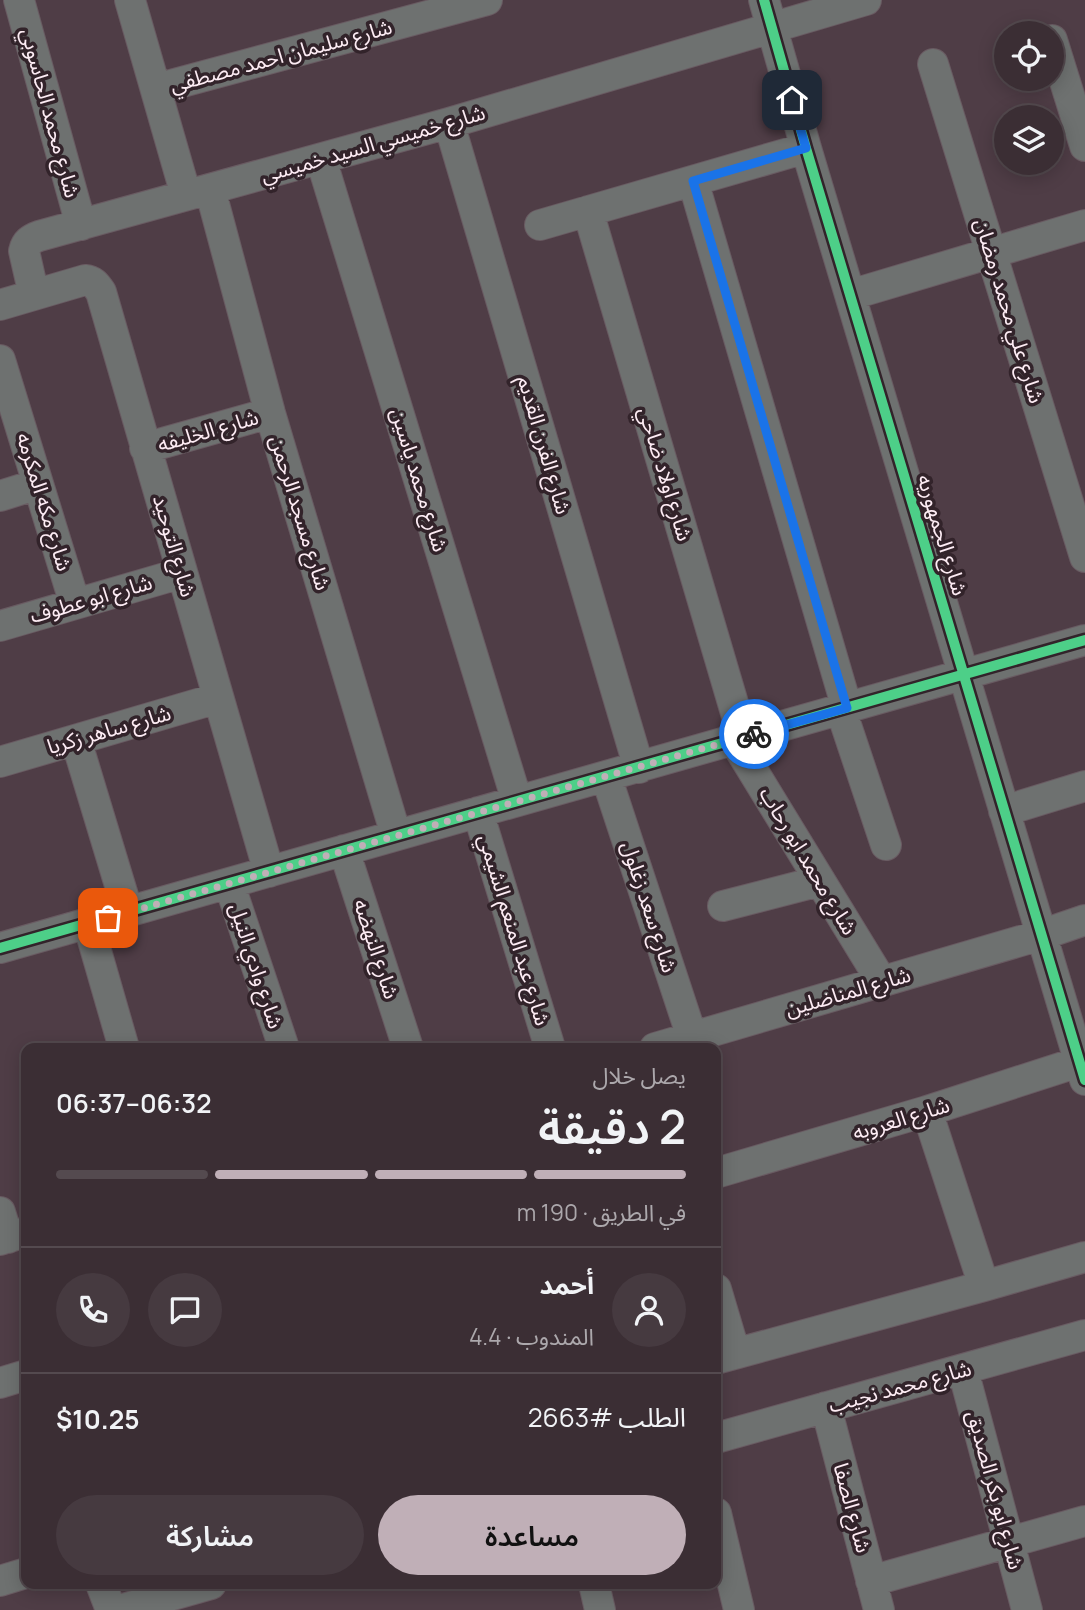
<!DOCTYPE html>
<html lang="ar">
<head>
<meta charset="utf-8">
<style>
	:root { --surface:#3b2e34; --page:#463a40; --text:#f1f3f6; --muted:#aca8ac; --line:#544a4f; --accent:#c0afb7 }
	body { margin:0; font-family:Manrope,"Noto Sans Arabic",sans-serif; background:var(--page); color:var(--text); direction:rtl; height:100vh; display:flex; flex-direction:column; font-size:26px; white-space:nowrap }
	* { box-sizing:border-box; margin:0 }
	p { font-size:23px; color:var(--muted) }
	.icon { flex:none; width:38px; height:38px; fill:none; stroke:currentColor; stroke-width:2; stroke-linecap:round; stroke-linejoin:round }
	.map { position:relative; flex:1; overflow:hidden; direction:ltr }
	.details { position:absolute; left:21px; top:1043px; width:700px; height:546px; display:flex; flex-direction:column; background:var(--surface); border-radius:14px; box-shadow:0 4px 18px #0003,0 0 0 2px var(--line); direction:rtl }
	.details>* { flex:none }
	.tools { position:absolute; left:994px; top:21px; display:grid; gap:14px }
	.tools a { display:grid; place-items:center; width:70px; height:70px; border-radius:50%; background:var(--surface); box-shadow:0 4px 18px #0003,0 0 0 2px var(--line); font-size:35px }
	.pin { position:absolute; display:grid; place-items:center; width:60px; height:60px; color:#fff; margin:-30px; border-radius:14px; box-shadow:0 4px 10px #0006 }
	.courier { position:absolute; display:grid; place-items:center; width:70px; height:70px; margin:-35px; border:5px solid #1a73e8; border-radius:50%; background:#fff; color:#222; box-shadow:0 2px 9px #0007 }
	.head em { font-style:normal; font-weight:600 }
	.head div { display:flex; flex-direction:column-reverse }
	.head { display:flex; align-items:center; justify-content:space-between; height:119px; padding:0 35px }
	h1 { font-size:46px; font-weight:600; line-height:52px }
	.bar { display:grid; grid-template-columns:repeat(4,1fr); gap:10px 7px; align-content:center; height:84px; padding:0 35px }
	.bar i { height:9px; border-radius:5px; background:var(--line) }
	.bar .active { background:var(--accent) }
	.bar p { grid-column:span 4 }
	.line { display:flex; align-items:center; gap:18px; padding:0 35px; border-top:2px solid var(--line) }
	.line div { flex:1 }
	.round { display:grid; place-items:center; flex:none; width:74px; height:74px; border-radius:37px; background:var(--page) }
	.button { display:flex; gap:14px; margin-top:auto; padding:14px 35px }
	.button a { flex:1; height:80px; border-radius:42px; background:var(--accent); color:#111; font-size:28px; font-weight:600; line-height:80px; text-align:center }
	.button a+a { background:var(--page); color:var(--text) }
	.map>svg:first-child { display:block }
	.lines { fill:none; stroke-linecap:round; stroke-linejoin:round }
	.minor-casing { stroke:#695b62; stroke-width:32 }
	.minor { stroke:#6e7170; stroke-width:30 }
	.cycleway-casing { stroke:#32232a; stroke-width:15 }
	.cycleway { stroke:#4dcf88; stroke-width:10 }
	.done { stroke:#c0afb7; stroke-width:7; stroke-dasharray:0 12.6 }
	.route { stroke:#1a73e8; stroke-width:9 }
	.labels { text-anchor:middle; stroke-width:7; stroke-linejoin:round; paint-order:stroke }
	.street-label { font-size:21px; fill:#fdecf4; stroke:#32232a }
</style>
</head>
<body>
<div class="map">
<svg width="1085" height="1610" viewBox="0 0 1085 1610">
	<rect width="100%" height="100%" fill="#4f3d46"/>
	<g class="lines">
		<defs>
			<path id="minor" d="M19 0 81 225
				M130 0 186 195
				M764 0 806 148 1085 1080
				M1052 40 1085 146
				M933 64 1085 557
				M156 89 487 0
				M449 123 639 768
				M321 159 517 801
				M693 181 847 708
				M210 189 270 413 396 835
				M588 211 743 737
				M540 225 806 148
				M34 295 24 251C26 242 31 239 39 236L449 123 866 0
				M850 295 1085 225
				M0 305 85 280C94 281 96 285 101 292L269 872
				M0 360 75 604
				M145 448 270 413
				M0 496 38 484
				M0 626 182 573
				M841 710 886 845
				M76 740 128 912
				M734 740 882 982
				M0 762 218 698
				M606 776 692 1037
				M1004 811 1085 786
				M478 812 550 1048
				M344 850 408 1048
				M229 883 284 1048
				M723 906 820 881
				M88 923 124 1048
				M0 948 1085 640
				M655 1048 1041 935 1085 920
				M927 1111 984 1286
				M716 1173 927 1111 1085 1060
				M0 1212 8 1238
				M0 1240 26 1232
				M716 1289 735 1353
				M716 1359 984 1286 1085 1257
				M963 1370 1027 1610
				M0 1383 26 1375
				M826 1407 879 1610
				M716 1438 1085 1335
				M716 1513 739 1610
				M0 1581 26 1573
				M871 1581 1085 1521
				M101 1584 111 1610
				M594 1584 600 1610
				M120 1610 211 1584"/>
		</defs>
		<!-- minor casing -->
		<use href="#minor" class="minor-casing"/>
		<!-- minor -->
		<use href="#minor" class="minor"/>
		<defs>
			<path id="cycleway" d="M764 0 806 148 1085 1080
				M0 948 1085 640"/>
		</defs>
		<!-- cycleway casing -->
		<use href="#cycleway" class="cycleway-casing"/>
		<!-- cycleway -->
		<use href="#cycleway" class="cycleway"/>
	</g>
	<g class="lines">
		<!-- done -->
		<path class="done" d="M108 918 754 734"/>
		<!-- route -->
		<path class="route" d="M754 734 847 708 693 181 806 148 792 100"/>
	</g>
	<g class="labels">
		<!-- street labels -->
		<g class="street-label">
			<text transform="translate(281 56) rotate(-15)" y="7">شارع سليمان احمد مصطفي</text>
			<text transform="translate(50 113) rotate(75)" y="7">شارع محمد الحاسوبي</text>
			<text transform="translate(373 144) rotate(-16)" y="7">شارع خميسي السيد خميسي</text>
			<text transform="translate(1009 311) rotate(73)" y="7">شارع علي محمد رمضان</text>
			<text transform="translate(208 431) rotate(-16)" y="7">شارع الخليفه</text>
			<text transform="translate(544 445) rotate(74)" y="7">شارع الفرن القديم</text>
			<text transform="translate(665 474) rotate(73)" y="7">شارع اولاد ضاحي</text>
			<text transform="translate(419 480) rotate(73)" y="7">شارع محمد ياسين</text>
			<text transform="translate(44 502) rotate(73)" y="7">شارع مكه المكرمه</text>
			<text transform="translate(300 513) rotate(73)" y="7">شارع مسجد الرحمن</text>
			<text transform="translate(942 535) rotate(73)" y="7">شارع الجمهوريه</text>
			<text transform="translate(174 546) rotate(74)" y="7">شارع التوحيد</text>
			<text transform="translate(91 599) rotate(-16)" y="7">شارع ابو عطوف</text>
			<text transform="translate(109 730) rotate(-16)" y="7">شارع ساهر زكريا</text>
			<text transform="translate(808 861) rotate(59)" y="7">شارع محمد ابو رحاب</text>
			<text transform="translate(649 907) rotate(72)" y="7">شارع سعد زغلول</text>
			<text transform="translate(514 930) rotate(73)" y="7">شارع عبد المنعم الشيمي</text>
			<text transform="translate(376 949) rotate(72)" y="7">شارع النهضه</text>
			<text transform="translate(256 966) rotate(72)" y="7">شارع وادي النيل</text>
			<text transform="translate(848 992) rotate(-16)" y="7">شارع المناضلين</text>
			<text transform="translate(901 1119) rotate(-17)" y="7">شارع العروبه</text>
			<text transform="translate(900 1387) rotate(-15)" y="7">شارع محمد نجيب</text>
			<text transform="translate(995 1490) rotate(75)" y="7">شارع ابو بكر الصديق</text>
			<text transform="translate(852 1508) rotate(75)" y="7">شارع الصفا</text>
		</g>
	</g>
</svg>
<div class="tools">
<a><svg class="icon" aria-label="locate" viewBox="0 0 24 24"><circle cx="12" cy="12" r="6"/><path d="M12 2v4M12 18v4M2 12h4M18 12h4"/></svg></a>
<a><svg class="icon" aria-label="layers" viewBox="0 0 24 24"><path d="M12 4l9 5-9 5-9-5zM3 14l9 5 9-5"/></svg></a>
</div>
<div class="pin" style="left:108px;top:918px;background:#ea580c"><svg class="icon" aria-label="bag" viewBox="0 0 24 24"><path d="M5 8h14l-1 12H6zM9 8a3 3 0 0 1 6 0"/></svg></div>
<div class="pin" style="left:792px;top:100px;background:#1f2937"><svg class="icon" aria-label="home" viewBox="0 0 24 24"><path d="M3 11l9-7 9 7M6 9v11h12V9"/></svg></div>
<div class="courier" style="left:754px;top:734px"><svg class="icon" aria-label="bike" viewBox="0 0 24 24"><circle cx="6" cy="16" r="4"/><circle cx="18" cy="16" r="4"/><path d="M6 16l4-8h5l3 8M10 8l3 8H6M13 5h3"/></svg></div>
<section class="details">
<div class="head"><div><h1>2 دقيقة</h1><p>يصل خلال</p></div><em>06:32–06:37</em></div>
<div class="bar"><i class="active"></i><i class="active"></i><i class="active"></i><i></i><p>في الطريق · 190 m</p></div>
<div class="line" style="height:126px"><a class="round"><svg class="icon" aria-label="person" viewBox="0 0 24 24"><circle cx="12" cy="8" r="4"/><path d="M4 21q1-7 8-7t8 7"/></svg></a><div><b>أحمد</b><p>المندوب · 4.4</p></div><a class="round"><svg class="icon" aria-label="chat" viewBox="0 0 24 24"><path d="M4 5h16v11H9l-5 4z"/></svg></a><a class="round"><svg class="icon" aria-label="phone" viewBox="0 0 24 24"><path d="M5 4h4l2 5-3 2q2 4 5 5l2-3 5 2v4C11 20 4 13 5 4z"/></svg></a></div>
<div class="line" style="height:91px"><div>الطلب #2663</div><b>$10.25</b></div>
<div class="button"><a>مساعدة</a><a>مشاركة</a></div>
</section>
</div>
</body>
</html>
